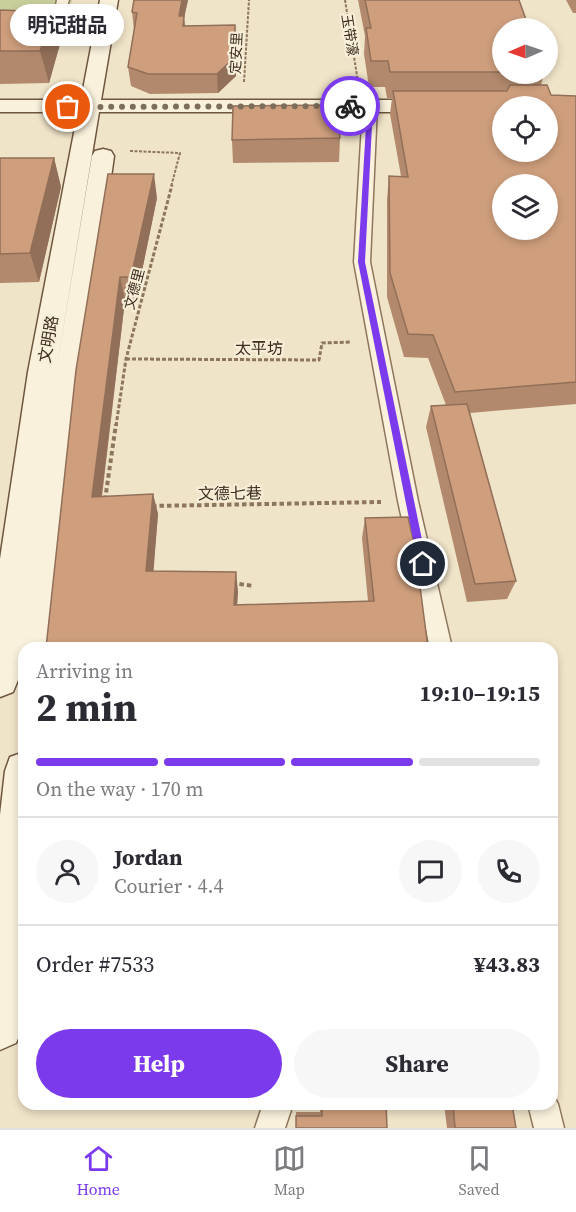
<!DOCTYPE html>
<html lang="en">
<head>
<meta charset="utf-8">
<style>
	:root { --surface:#fff; --page:#f7f7f7; --text:#2b2b33; --muted:#7c7c81; --line:#e1e1e2; --accent:#7c3aed }
	body { margin:0; font-family:"Source Serif 4","Noto Sans SC",serif; background:var(--page); color:var(--text); height:100vh; display:flex; flex-direction:column; font-size:22px; white-space:nowrap }
	* { box-sizing:border-box; margin:0 }
	p { font-size:20px; color:var(--muted) }
	.icon { flex:none; width:33px; height:33px; fill:none; stroke:currentColor; stroke-width:2; stroke-linecap:round; stroke-linejoin:round }
	.map { position:relative; flex:1; overflow:hidden }
	.drawer { position:absolute; left:18px; top:642px; width:540px; height:468px; display:flex; flex-direction:column; background:var(--surface); border-radius:18px; box-shadow:0 3px 9px #0003 }
	.drawer>* { flex:none }
	.needle { width:39px; rotate:268deg }
	.buttons { position:absolute; left:492px; top:18px; display:grid; gap:12px }
	.buttons a { display:grid; place-items:center; width:66px; height:66px; border-radius:50%; background:var(--surface); box-shadow:0 3px 9px #0003; font-size:30px }
	.pin { position:absolute; display:grid; place-items:center; width:51px; height:51px; color:#fff; margin:-26px; border:3px solid #fff; border-radius:50%; box-shadow:0 2px 6px #0007 }
	.courier { position:absolute; display:grid; place-items:center; width:60px; height:60px; margin:-30px; border:4px solid #7c3aed; border-radius:50%; background:#fff; color:#222; box-shadow:0 2px 8px #0007 }
	.bubble { position:absolute; height:42px; border-radius:21px; background:var(--surface); box-shadow:0 3px 9px #0003; font-size:20px; font-weight:700; line-height:42px; text-align:center }
	.headline em { font-style:normal; font-weight:700 }
	.headline div { display:flex; flex-direction:column-reverse }
	.headline { display:flex; align-items:center; justify-content:space-between; height:102px; padding:0 18px }
	h1 { font-size:39px; font-weight:700; line-height:45px }
	.bar { display:grid; grid-template-columns:repeat(4,1fr); gap:9px 6px; align-content:center; height:72px; padding:0 18px }
	.bar i { height:8px; border-radius:4px; background:var(--line) }
	.bar .active { background:var(--accent) }
	.bar p { grid-column:span 4 }
	.line { display:flex; align-items:center; gap:15px; padding:0 18px; border-top:2px solid var(--line) }
	.line div { flex:1 }
	.round { display:grid; place-items:center; flex:none; width:63px; height:63px; border-radius:32px; background:var(--page) }
	.action { display:flex; gap:12px; margin-top:auto; padding:12px 18px }
	.action a { flex:1; height:69px; border-radius:36px; background:var(--accent); color:#fff; font-size:24px; font-weight:700; line-height:69px; text-align:center }
	.action a+a { background:var(--page); color:var(--text) }
	.tabs { display:flex; justify-content:space-around; align-items:center; height:84px; border-top:2px solid var(--line); background:var(--surface); font-size:16px; color:var(--muted) }
	.tabs a { display:grid; justify-items:center; gap:3px }
	.tabs .active { color:var(--accent) }
	.map>svg:first-child { display:block }
	.green { fill:#c9cf9b }
	.lines { fill:none; stroke-linecap:round; stroke-linejoin:round }
	.lane-casing { stroke:#8d765c; stroke-width:3 }
	.secondary-casing { stroke:#6f573f; stroke-width:3 }
	.path-far2 { stroke:#8d765c; stroke-width:2; stroke-dasharray:3 1.5; stroke-linecap:butt }
	.path-far1 { stroke:#8d765c; stroke-width:3; stroke-dasharray:4 2; stroke-linecap:butt }
	.path { stroke:#8d765c; stroke-width:4; stroke-dasharray:4.5 3; stroke-linecap:butt }
	.lane { fill:#faf1dc; fill-rule:evenodd }
	.secondary { fill:#faf1dc; fill-rule:evenodd }
	.wall { fill:#b2896c }
	.shaded-wall { fill:#916f58 }
	.building { fill:#cf9f7d; stroke:#916f58; stroke-width:1.5; fill-rule:evenodd }
	.route { fill:#7c3aed }
	.done { stroke:#7c6e5b; stroke-width:6; stroke-dasharray:0 10.8 }
	.labels { text-anchor:middle; stroke-width:4.5; stroke-linejoin:round; paint-order:stroke }
	.far-street-label { font-size:14px; fill:#3d2e20; stroke:#f7eed8 }
	.street-label { font-size:16px; fill:#3d2e20; stroke:#f7eed8 }
</style>
</head>
<body>
<div class="map">
<svg width="576" height="1128" viewBox="0 0 576 1128">
	<rect width="100%" height="100%" fill="#f0e4c8"/>
	<!-- green -->
	<path class="green" d="M0 0H72L65 22 0 20Z"/>
	<g class="lines">
		<defs>
			<path id="lane" d="M57 0H69L64 15 39 22 0 20V14L39 16 55 11Z
				M370 102 377 106 370 262 418 501 452 648H430L398 501 354 262 363 106Z
				M552 1093 558 1104 564 1128H534L528 1104H552Z
				M263 1104H293L285 1128H255Z"/>
			<path id="secondary" d="M100 0H118L101 100H436L443 102 446 106 443 110 436 112H99L55 378 92 156 95 151 103 149 111 151 114 156 81 392 55 648H24V658L21 653 18 680 13 692 0 697V559L28 372 78 112H0V100H81Z
				M24 752 23 1027 16 1043 0 1050V815L5 771 10 757Z"/>
		</defs>
		<!-- lane casing -->
		<use href="#lane" class="lane-casing"/>
		<!-- secondary casing -->
		<use href="#secondary" class="secondary-casing"/>
		<!-- path-far2 -->
		<path class="path-far2" d="M345 0 358 82
			M244 82 249 0
			M130 151 180 153 171 187"/>
		<!-- path-far1 -->
		<path class="path-far1" d="M126 359 319 360 322 343 351 342
			M116 426 126 359 172 185"/>
		<!-- path -->
		<path class="path" d="M105 500 116 424
			M152 506 381 502
			M232 583 254 586"/>
		<!-- lane -->
		<use href="#lane" class="lane"/>
		<!-- secondary -->
		<use href="#secondary" class="secondary"/>
	</g>
	<!-- wall -->
	<path class="wall" d="M134 0H188L184 18 185 26 235 25 236 45V76L218 93 150 94 131 86 128 67 134 30 132 12Z
		M358 0H519L502 28V74H544L541 85 551 95 576 96V404L470 413 516 581 507 599 467 602 426 427 431 406 446 405 428 358 404 357 387 297V200L389 176H401L390 114 392 98H387L385 87H369L364 54 365 36Z
		M566 0H576V13H573Z
		M0 10 60 44 49 83 0 84Z
		M340 138 339 162 233 163 232 140Z
		M0 158H54L61 187 39 282 0 283Z
		M157 198 136 300H125L102 497 153 494 158 514 153 571 238 591 237 605 368 601 362 538 365 518 428 648H46L76 370Z
		M320 1104H386L296 1128V1112H320Z
		M444 1104H512L516 1128H447Z"/>
	<!-- shaded-wall -->
	<path class="shaded-wall" d="M182 0H188L184 18 186 35 179 16Z
		M53 12 60 44 49 83 40 51Z
		M235 25 236 45V76L218 93 217 74Z
		M54 158 61 187 39 282 30 253Z
		M154 174 157 198 136 300 131 277Z
		M120 277 125 300 99 517 92 497Z
		M153 494 158 514 152 590 146 571Z
		M236 572 238 591 236 623 234 605Z"/>
	<!-- building -->
	<path class="building" d="M134 0H182L179 16H184L183 26 235 25V57L217 74H148L128 67 137 13 132 12Z
		M365 0H519L529 28H502V72H390L388 61H371L366 28H371Z
		M0 10 53 12 40 51H0Z
		M510 85H547L551 95 576 96V382L455 392 433 335 408 334 390 273 389 176 408 177 393 91H507ZM502 106H548V152H502ZM502 184H548V230H502Z
		M336 105 340 138 232 140 233 106Z
		M0 158H54L30 253 0 254Z
		M108 174H154L131 277H120L92 497 153 494 146 571 236 572 234 605 374 601 365 518 408 517 415 548 428 648H46L76 370Z
		M467 404 516 581 475 584 431 406Z
		M24 982V1034L19 1035Z
		M322 1104H386L387 1128H296V1116H322Z
		M453 1104H512L516 1128H455Z"/>
	<!-- route -->
	<path class="route" d="M350 104 373 106 365 262 427 564 423 568 418 564 358 262 367 108 348 107Z"/>
	<g class="lines">
		<!-- done -->
		<path class="done" d="M68 107 350 106"/>
	</g>
	<g class="labels">
		<!-- far-street labels -->
		<g class="far-street-label">
			<text transform="translate(350 35) rotate(81)" y="5">玉带濠</text>
			<text transform="translate(236 53) rotate(-87)" y="5">定安里</text>
			<text transform="translate(134 289) rotate(-75)" y="5">文德里</text>
		</g>
		<!-- street labels -->
		<g class="street-label">
			<text transform="translate(48 339) rotate(-80)" y="6">文明路</text>
			<text x="259" y="354">太平坊</text>
			<text transform="translate(230 493) rotate(-1)" y="6">文德七巷</text>
		</g>
	</g>
</svg>
<div class="buttons">
<a><svg class="needle" viewBox="-14 -14 28 28"><path d="M0-13l5 13h-10z" fill="#e53935"/><path d="M0 13l5-13h-10z" fill="#7c7c81"/></svg></a>
<a><svg class="icon" aria-label="locate" viewBox="0 0 24 24"><circle cx="12" cy="12" r="6"/><path d="M12 2v4M12 18v4M2 12h4M18 12h4"/></svg></a>
<a><svg class="icon" aria-label="layers" viewBox="0 0 24 24"><path d="M12 4l9 5-9 5-9-5zM3 14l9 5 9-5"/></svg></a>
</div>
<div class="pin" style="left:68px;top:107px;background:#ea580c"><svg class="icon" aria-label="bag" viewBox="0 0 24 24"><path d="M5 8h14l-1 12H6zM9 8a3 3 0 0 1 6 0"/></svg></div>
<div class="pin" style="left:423px;top:564px;background:#1f2937"><svg class="icon" aria-label="home" viewBox="0 0 24 24"><path d="M3 11l9-7 9 7M6 9v11h12V9"/></svg></div>
<div class="courier" style="left:350px;top:106px"><svg class="icon" aria-label="bike" viewBox="0 0 24 24"><circle cx="6" cy="16" r="4"/><circle cx="18" cy="16" r="4"/><path d="M6 16l4-8h5l3 8M10 8l3 8H6M13 5h3"/></svg></div>
<div class="bubble" style="left:10px;top:4px;width:114px">明记甜品</div>
<section class="drawer">
<div class="headline"><div><h1>2 min</h1><p>Arriving in</p></div><em>19:10–19:15</em></div>
<div class="bar"><i class="active"></i><i class="active"></i><i class="active"></i><i></i><p>On the way · 170 m</p></div>
<div class="line" style="height:108px"><a class="round"><svg class="icon" aria-label="person" viewBox="0 0 24 24"><circle cx="12" cy="8" r="4"/><path d="M4 21q1-7 8-7t8 7"/></svg></a><div><b>Jordan</b><p>Courier · 4.4</p></div><a class="round"><svg class="icon" aria-label="chat" viewBox="0 0 24 24"><path d="M4 5h16v11H9l-5 4z"/></svg></a><a class="round"><svg class="icon" aria-label="phone" viewBox="0 0 24 24"><path d="M5 4h4l2 5-3 2q2 4 5 5l2-3 5 2v4C11 20 4 13 5 4z"/></svg></a></div>
<div class="line" style="height:78px"><div>Order #7533</div><b>¥43.83</b></div>
<div class="action"><a>Help</a><a>Share</a></div>
</section>
</div>
<nav class="tabs">
<a class="active"><svg class="icon" aria-label="home" viewBox="0 0 24 24"><path d="M3 11l9-7 9 7M6 9v11h12V9"/></svg>Home</a>
<a><svg class="icon" aria-label="map" viewBox="0 0 24 24"><path d="M3 6l6-2 6 2 6-2v14l-6 2-6-2-6 2zM9 4v14M15 6v14"/></svg>Map</a>
<a><svg class="icon" aria-label="saved" viewBox="0 0 24 24"><path d="M7 4h10v16l-5-4-5 4z"/></svg>Saved</a>
</nav>
</body>
</html>
